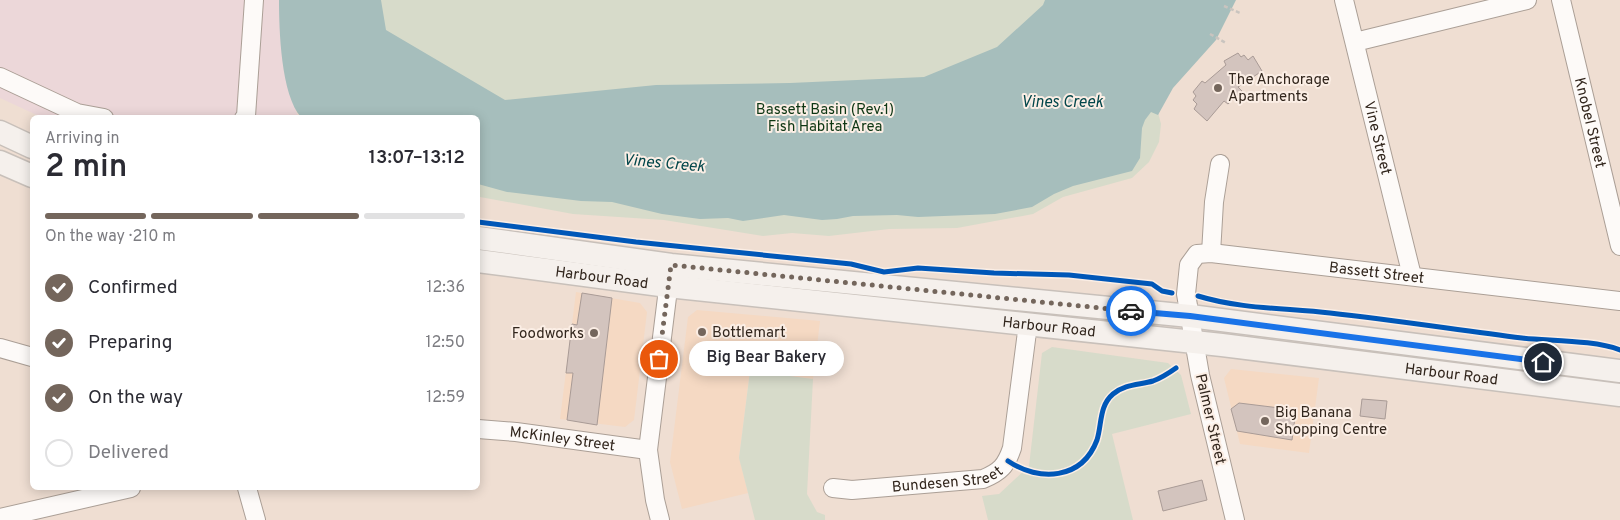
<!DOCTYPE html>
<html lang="en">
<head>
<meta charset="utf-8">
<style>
	:root { --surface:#fff; --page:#f7f7f7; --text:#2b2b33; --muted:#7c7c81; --line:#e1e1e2; --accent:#74665c }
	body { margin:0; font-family:Overpass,sans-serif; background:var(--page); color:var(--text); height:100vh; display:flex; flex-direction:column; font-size:19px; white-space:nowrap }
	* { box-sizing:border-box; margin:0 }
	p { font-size:16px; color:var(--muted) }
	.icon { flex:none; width:28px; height:28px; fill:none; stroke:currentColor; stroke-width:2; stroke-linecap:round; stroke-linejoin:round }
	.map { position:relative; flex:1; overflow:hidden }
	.panel { position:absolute; left:30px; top:115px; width:450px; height:375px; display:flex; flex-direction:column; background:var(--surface); border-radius:8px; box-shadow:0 2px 12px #0003 }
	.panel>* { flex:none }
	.pin { position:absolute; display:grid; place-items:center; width:42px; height:42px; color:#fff; margin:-21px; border:2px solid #fff; border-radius:50%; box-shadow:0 1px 5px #0007 }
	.courier { position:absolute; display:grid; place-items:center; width:50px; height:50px; margin:-25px; border:4px solid #1a73e8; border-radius:50%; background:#fff; color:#222; box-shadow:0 1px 6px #0007 }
	.bubble { position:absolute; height:35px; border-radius:18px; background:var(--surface); box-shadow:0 2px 12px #0003; font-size:16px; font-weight:600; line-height:35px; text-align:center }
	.head em { font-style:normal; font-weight:600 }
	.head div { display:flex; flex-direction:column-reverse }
	.head { display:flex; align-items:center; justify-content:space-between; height:85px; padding:0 15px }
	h1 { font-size:32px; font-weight:600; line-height:38px }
	.bar { display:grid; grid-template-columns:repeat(4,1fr); gap:8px 5px; align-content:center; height:60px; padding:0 15px }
	.bar i { height:6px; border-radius:4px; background:var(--line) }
	.bar .active { background:var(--accent) }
	.bar p { grid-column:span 4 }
	ol { padding:0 15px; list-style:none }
	li { display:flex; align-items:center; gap:15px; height:55px }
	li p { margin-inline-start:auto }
	li .icon { padding:5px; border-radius:50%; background:var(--accent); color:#fff; stroke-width:4 }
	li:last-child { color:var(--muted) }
	li i { width:28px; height:28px; border:2px solid var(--line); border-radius:50% }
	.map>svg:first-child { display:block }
	.built { fill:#f5d9c3 }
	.industrial { fill:#ecd7d9 }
	.green { fill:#d7dbca }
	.water { fill:#a6bebc }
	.building { fill:#d3c4be; stroke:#a99b96 }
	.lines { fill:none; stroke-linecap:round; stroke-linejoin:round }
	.minor-casing { stroke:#ab9f96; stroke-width:20 }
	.major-casing { stroke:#c8c0ba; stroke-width:25 }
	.path { stroke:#c9c4bf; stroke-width:2.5; stroke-dasharray:4 2.5; stroke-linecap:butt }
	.minor { stroke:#fdfaf8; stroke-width:18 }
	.major { stroke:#f5f0ec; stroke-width:22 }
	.cycleway-casing { stroke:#fbeee5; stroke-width:8 }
	.cycleway { stroke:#0057b8; stroke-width:5 }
	.done { stroke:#74665c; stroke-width:5; stroke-dasharray:0 9 }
	.route { stroke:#1a73e8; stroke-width:6 }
	.poi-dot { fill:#74665c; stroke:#fbeee5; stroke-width:2 }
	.labels { text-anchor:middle; stroke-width:4; stroke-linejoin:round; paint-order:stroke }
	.poi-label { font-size:15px; fill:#32261d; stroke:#fbeee5; text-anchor:start }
	.park-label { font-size:15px; fill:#0d3613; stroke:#fbeee5 }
	.street-label { font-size:15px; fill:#32261d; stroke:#fbeee5 }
	.water-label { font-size:16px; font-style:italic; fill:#02464a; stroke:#fbeee5 }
</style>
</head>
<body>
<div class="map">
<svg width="1620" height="520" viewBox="0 0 1620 520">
	<rect width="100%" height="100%" fill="#efded2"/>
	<!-- built -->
	<path class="built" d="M576 292 640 303 647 312 634 420 625 427 560 419Z
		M697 310 820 321 813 379 750 371 739 457 748 493 682 509 670 462 688 317Z
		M1231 369 1319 378 1309 453 1240 444 1224 378Z"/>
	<!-- industrial -->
	<path class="industrial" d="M0 0H280L286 80 298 117H41L0 98Z"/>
	<!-- green -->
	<path class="green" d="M280 0H1191L1149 77 1161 124 1159 142 1149 162 1132 178 1063 197 1033 214 957 228 889 229 829 236 792 233 763 236 664 220 573 214 480 197 478 196V118Z
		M1052 347 1168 363 1181 375 1191 414 1112 434 1133 520H988L982 496 999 494 1029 466 1042 353Z
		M750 371 813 379 807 494 817 512 825 515V520H755L739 458Z"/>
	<!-- water -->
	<path class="water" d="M279 0H381L386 30 505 100 656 85 790 83 924 77 997 47 1043 5 1045 0H1236L1216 40 1173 88 1158 115 1151 112 1145 120 1142 128 1140 158 1132 171 1073 186 1054 194 1032 207 995 214 918 217 897 215 853 216 837 219 822 220 784 215 743 221 728 218 700 219 662 214 612 202 581 201 507 192 478 184V118L301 117C281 95 279 30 279 0Z"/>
	<!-- building -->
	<path class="building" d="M1238 53 1241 57 1244 55 1248 60 1253 56 1262 71 1238 87 1242 91 1228 104 1224 101 1207 121 1194 109 1197 104 1193 100 1196 96 1193 92 1202 81 1205 83 1226 65 1224 61Z
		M582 293 612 298 597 425 567 420 573 373H566L572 324 577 325Z
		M1362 399 1387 401 1385 419 1360 416Z
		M1239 403 1296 410 1292 440 1237 431 1231 409Z
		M1202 480 1207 500 1163 511 1158 491Z"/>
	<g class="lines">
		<defs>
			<g id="minor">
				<path id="s1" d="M1344 0 1412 276"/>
				<path id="s2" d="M1561 0 1620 246"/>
				<path d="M1355 42 1527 0"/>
				<path d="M0 77 77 113 104 118"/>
				<path d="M244 118 246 116 254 0"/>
				<path d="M1211 253 1214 202 1220 164"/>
				<path d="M0 348 32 357"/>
				<path id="s3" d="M478 429 516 432 648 450"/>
				<path d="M247 488 256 520"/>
				<path id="s4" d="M833 488 852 490 983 479C1000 472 1006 466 1012 448L1028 324"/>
				<path d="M0 518 131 488"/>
				<path d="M660 520 655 500 648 450 670 273"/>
				<path id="s5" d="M1235 520 1200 375 1186 294 1189 265 1197 254 1211 253 1620 301"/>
			</g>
			<g id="major">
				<path d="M0 132 32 147"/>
				<path d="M0 162 32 176"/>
				<path d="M478 238 671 265 1190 316 1620 371"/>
				<path id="s6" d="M478 261 668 286 1222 345 1620 395"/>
			</g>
		</defs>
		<!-- minor casing -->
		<use href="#minor" class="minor-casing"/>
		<!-- major casing -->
		<use href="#major" class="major-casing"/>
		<!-- path -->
		<path class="path" d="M1224 6 1240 13
			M1210 34 1226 43"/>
		<!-- minor -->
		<use href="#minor" class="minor"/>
		<!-- major -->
		<use href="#major" class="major"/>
		<defs>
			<path id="cycleway" d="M478 222 636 242 851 264 884 272 918 268 994 273 1069 275 1152 284 1162 291 1172 293
				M1198 296C1240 309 1286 308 1330 313 1394 320 1458 330 1522 338 1550 341 1595 340 1620 350
				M1008 461C1039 482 1082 480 1097 440 1102 424 1099 406 1113 394 1125 384 1139 385 1153 381 1161 378 1169 373 1176 368"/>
		</defs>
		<!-- cycleway casing -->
		<use href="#cycleway" class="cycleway-casing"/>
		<!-- cycleway -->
		<use href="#cycleway" class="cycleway"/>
	</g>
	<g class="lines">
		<!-- done -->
		<path class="done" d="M659 359 671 265 1131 311"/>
		<!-- route -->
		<path class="route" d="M1131 311 1190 316 1543 362"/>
	</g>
	<!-- markers -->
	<g class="poi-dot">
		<circle cx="1218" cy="88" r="5"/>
		<circle cx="702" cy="332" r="5"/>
		<circle cx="594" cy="333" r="5"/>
		<circle cx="1265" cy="421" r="5"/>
	</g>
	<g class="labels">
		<!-- poi labels -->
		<g class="poi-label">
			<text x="1228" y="84">The Anchorage<tspan x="1228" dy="17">Apartments</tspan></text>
			<text x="712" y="337">Bottlemart</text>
			<text x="584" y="338" text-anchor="end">Foodworks</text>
			<text x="1275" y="417">Big Banana<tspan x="1275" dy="17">Shopping Centre</tspan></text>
		</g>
		<!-- park labels -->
		<g class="park-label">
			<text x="825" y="114">Bassett Basin (Rev.1)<tspan x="825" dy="17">Fish Habitat Area</tspan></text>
		</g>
		<!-- street labels -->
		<g class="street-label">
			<text dy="5" stroke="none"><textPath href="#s2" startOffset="126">Knobel Street</textPath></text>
			<text dy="5" stroke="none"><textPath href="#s1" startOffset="142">Vine Street</textPath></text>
			<text dy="5" stroke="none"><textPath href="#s5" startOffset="455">Bassett Street</textPath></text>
			<text dy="5" stroke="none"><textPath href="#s6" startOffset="125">Harbour Road</textPath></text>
			<text dy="5" stroke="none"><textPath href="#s6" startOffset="575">Harbour Road</textPath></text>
			<text dy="5" stroke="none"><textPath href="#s6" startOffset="980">Harbour Road</textPath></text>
			<text transform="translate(1211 419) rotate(77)" y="5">Palmer Street</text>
			<text dy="5" stroke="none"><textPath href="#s3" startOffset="85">McKinley Street</textPath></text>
			<text dy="5" stroke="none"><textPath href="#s4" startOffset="115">Bundesen Street</textPath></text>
		</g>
		<!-- water labels -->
		<g class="water-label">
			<text x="1062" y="107">Vines Creek</text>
			<text transform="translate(664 162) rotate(5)" y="6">Vines Creek</text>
		</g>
	</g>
</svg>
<div class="pin" style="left:659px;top:359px;background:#ea580c"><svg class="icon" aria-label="bag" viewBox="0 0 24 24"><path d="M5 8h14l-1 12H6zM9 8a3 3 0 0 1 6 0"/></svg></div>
<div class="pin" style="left:1543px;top:362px;background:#1f2937"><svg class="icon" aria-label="home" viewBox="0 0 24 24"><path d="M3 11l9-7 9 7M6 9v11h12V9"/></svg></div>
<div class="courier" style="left:1131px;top:311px"><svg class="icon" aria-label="car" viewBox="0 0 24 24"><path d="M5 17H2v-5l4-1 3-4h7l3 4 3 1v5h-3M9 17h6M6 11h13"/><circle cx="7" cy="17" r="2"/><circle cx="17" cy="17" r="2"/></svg></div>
<div class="bubble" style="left:689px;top:341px;width:155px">Big Bear Bakery</div>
<section class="panel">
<div class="head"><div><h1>2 min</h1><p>Arriving in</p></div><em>13:07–13:12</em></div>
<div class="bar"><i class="active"></i><i class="active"></i><i class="active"></i><i></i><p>On the way · 210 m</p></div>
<ol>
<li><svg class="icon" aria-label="check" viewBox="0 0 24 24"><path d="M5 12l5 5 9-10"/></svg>Confirmed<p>12:36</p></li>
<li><svg class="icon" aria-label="check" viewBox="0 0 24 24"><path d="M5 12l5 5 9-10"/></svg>Preparing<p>12:50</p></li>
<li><svg class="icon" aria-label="check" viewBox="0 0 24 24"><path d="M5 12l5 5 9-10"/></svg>On the way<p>12:59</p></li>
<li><i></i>Delivered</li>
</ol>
</section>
</div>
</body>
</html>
